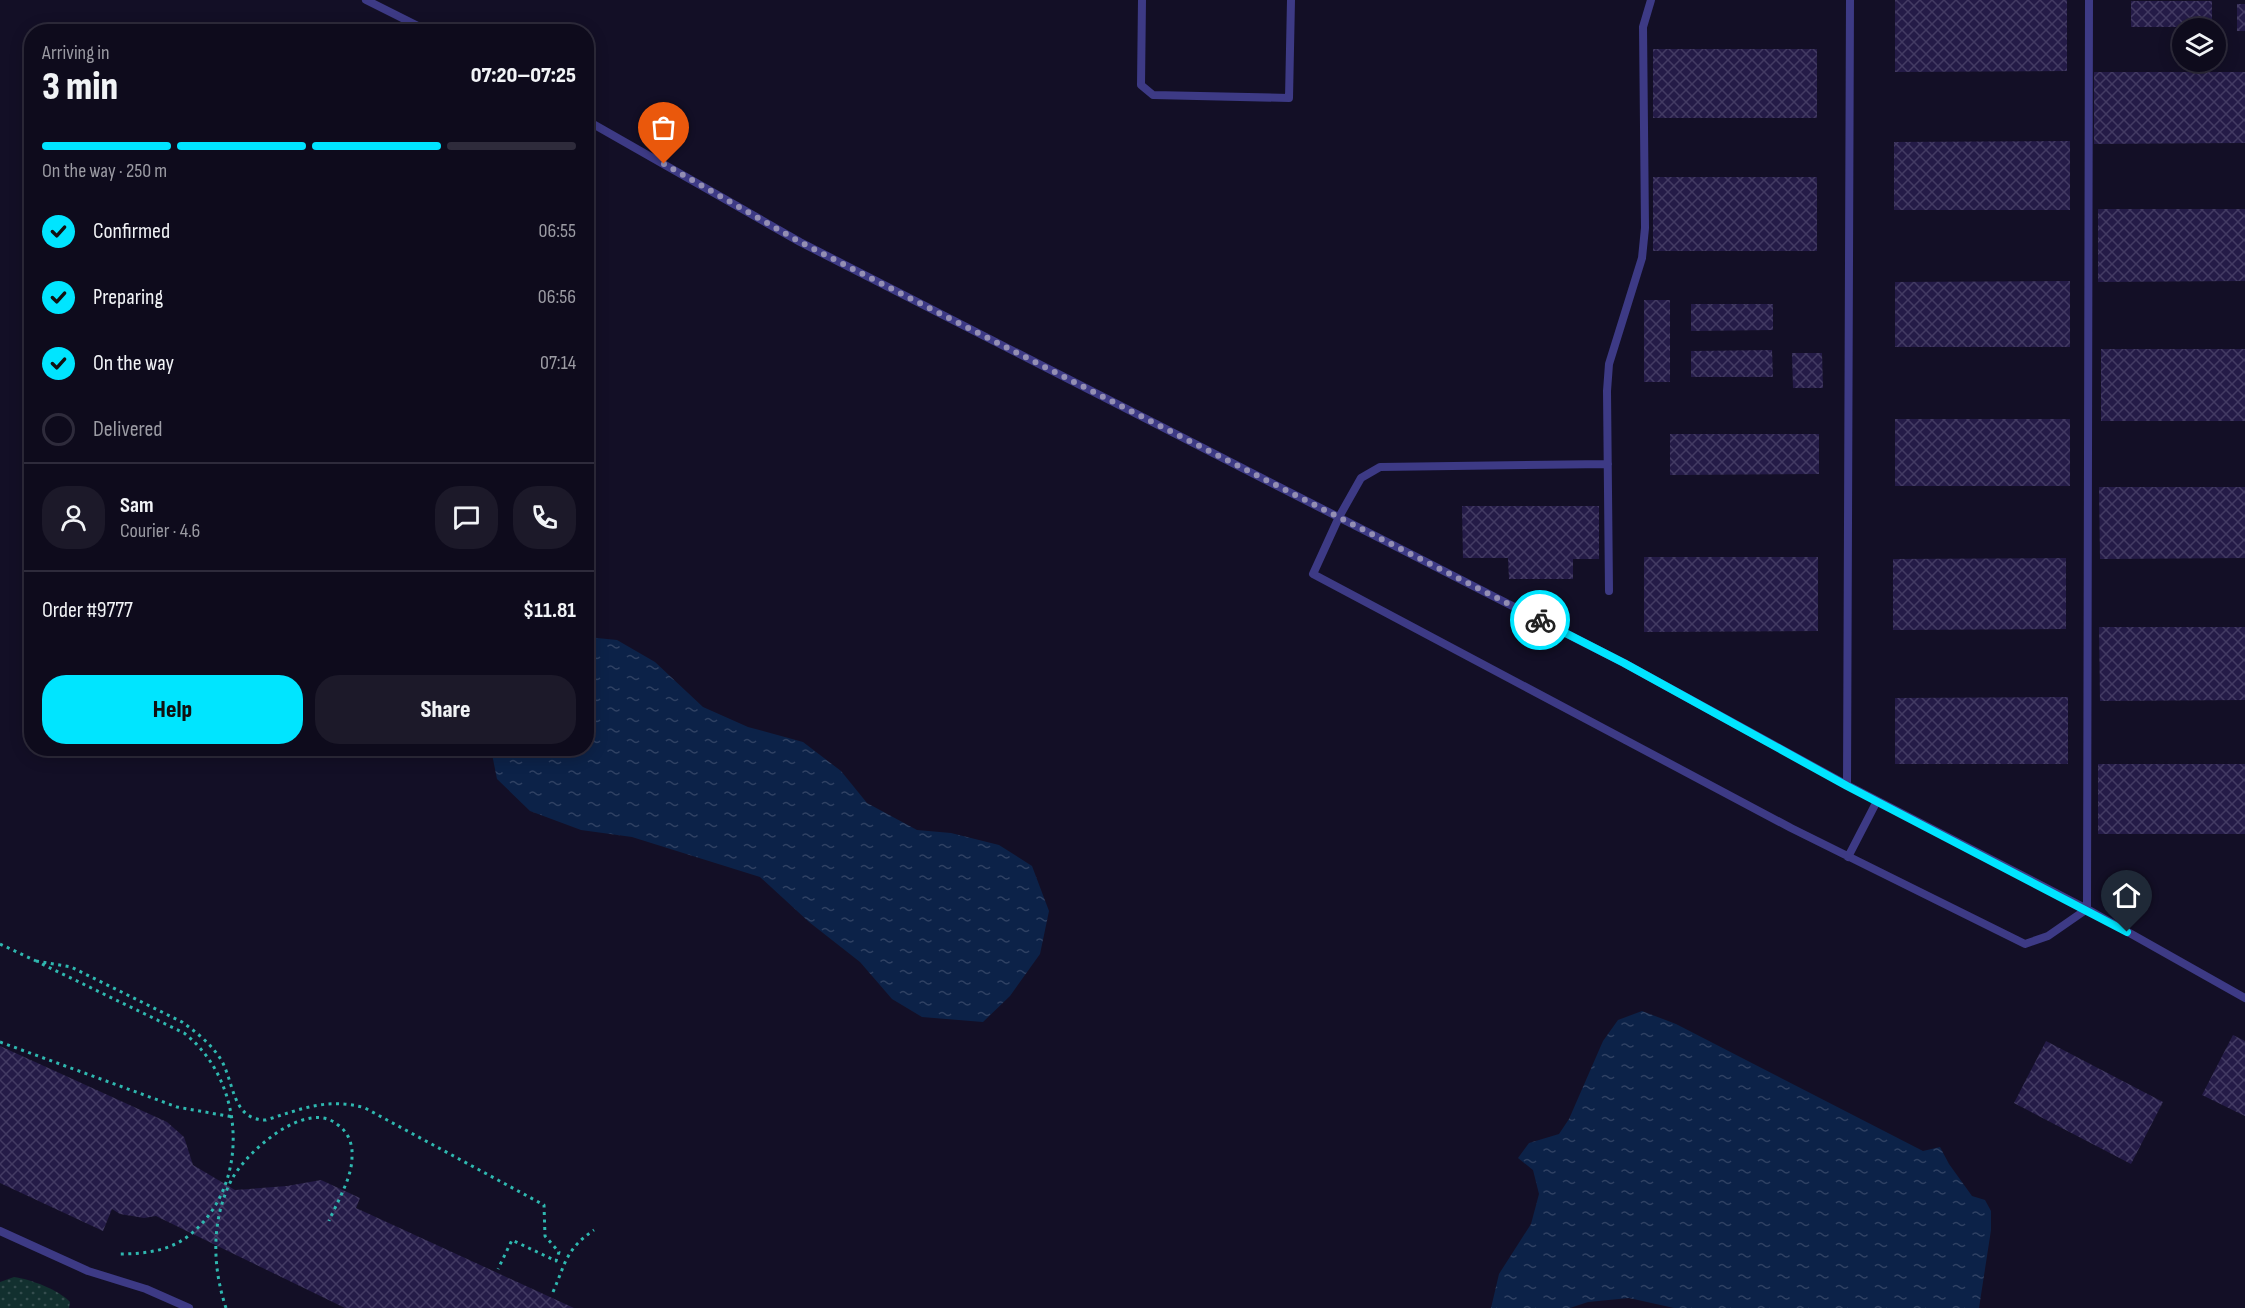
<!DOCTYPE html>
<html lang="en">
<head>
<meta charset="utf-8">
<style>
	:root { --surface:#0e0b1c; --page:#1c1929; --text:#f1f3f6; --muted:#9b9ba3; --line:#2e2b3b; --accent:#00e5ff }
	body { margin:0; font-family:"Sofia Sans Condensed",sans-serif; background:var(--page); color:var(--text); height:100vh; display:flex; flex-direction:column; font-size:22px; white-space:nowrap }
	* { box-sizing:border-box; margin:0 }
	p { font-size:20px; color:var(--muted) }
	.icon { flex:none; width:33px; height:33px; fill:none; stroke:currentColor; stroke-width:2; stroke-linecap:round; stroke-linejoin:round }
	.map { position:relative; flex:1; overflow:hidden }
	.side { position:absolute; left:24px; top:24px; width:570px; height:732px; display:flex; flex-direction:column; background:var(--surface); border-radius:24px; box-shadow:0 3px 15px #0003,0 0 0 2px var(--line) }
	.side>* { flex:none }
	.fabs { position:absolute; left:2172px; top:18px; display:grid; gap:12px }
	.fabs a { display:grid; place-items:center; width:54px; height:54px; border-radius:50%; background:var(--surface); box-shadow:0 3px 15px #0003,0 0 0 2px var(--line); font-size:30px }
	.pin { position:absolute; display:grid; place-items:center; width:51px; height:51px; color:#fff; margin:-62px -26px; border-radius:50% 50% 50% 0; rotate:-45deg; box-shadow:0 0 6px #0007 }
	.pin .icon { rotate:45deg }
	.courier { position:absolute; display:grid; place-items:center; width:60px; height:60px; margin:-30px; border:4px solid #00e5ff; border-radius:50%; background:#fff; color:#222; box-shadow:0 2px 8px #0007 }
	.summary em { font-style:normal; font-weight:800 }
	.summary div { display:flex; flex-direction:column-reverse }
	.summary { display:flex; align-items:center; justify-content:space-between; height:102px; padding:0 18px }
	h1 { font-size:39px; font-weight:800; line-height:45px }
	.bar { display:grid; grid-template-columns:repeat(4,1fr); gap:9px 6px; align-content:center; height:72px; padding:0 18px }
	.bar i { height:8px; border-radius:4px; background:var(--line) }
	.bar .selected { background:var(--accent) }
	.bar p { grid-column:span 4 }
	.line { display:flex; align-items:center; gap:15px; padding:0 18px; border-top:2px solid var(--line) }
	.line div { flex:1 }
	.round { display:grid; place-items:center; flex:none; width:63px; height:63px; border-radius:24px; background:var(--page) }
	ol { padding:0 18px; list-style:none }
	li { display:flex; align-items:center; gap:18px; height:66px }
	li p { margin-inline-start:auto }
	li .icon { padding:6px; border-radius:50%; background:var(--accent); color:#111; stroke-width:4 }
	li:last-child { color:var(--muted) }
	li i { width:33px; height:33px; border:3px solid var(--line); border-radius:50% }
	.primary-button { display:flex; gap:12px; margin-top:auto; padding:12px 18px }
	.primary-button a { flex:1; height:69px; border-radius:24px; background:var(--accent); color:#111; font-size:24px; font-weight:800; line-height:69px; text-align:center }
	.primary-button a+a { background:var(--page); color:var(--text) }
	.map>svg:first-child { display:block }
	.grass { fill:url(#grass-dots) }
	.water { fill:url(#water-ripples) }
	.building { fill:url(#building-cross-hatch) }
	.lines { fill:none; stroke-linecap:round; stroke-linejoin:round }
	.path { stroke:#2fb8b0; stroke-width:3; stroke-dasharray:3 4.5; stroke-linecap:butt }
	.lane { stroke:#3d3a85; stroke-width:8 }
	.done { stroke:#948fb3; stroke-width:6; stroke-dasharray:0 10.8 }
	.route { stroke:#00e5ff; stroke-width:8 }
</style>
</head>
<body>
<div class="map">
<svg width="2245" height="1308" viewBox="0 0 2245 1308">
	<defs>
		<pattern id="grass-dots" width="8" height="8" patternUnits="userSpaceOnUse" patternTransform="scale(1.5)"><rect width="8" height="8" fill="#12302f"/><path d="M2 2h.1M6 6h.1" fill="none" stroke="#344d4e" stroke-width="1.8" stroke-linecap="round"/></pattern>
		<pattern id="water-ripples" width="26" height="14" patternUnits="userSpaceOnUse" patternTransform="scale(1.5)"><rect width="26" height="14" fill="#0c2248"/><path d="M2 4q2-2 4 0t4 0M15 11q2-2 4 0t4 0" fill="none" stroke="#2f4163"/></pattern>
		<pattern id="building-cross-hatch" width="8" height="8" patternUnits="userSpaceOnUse" patternTransform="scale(1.5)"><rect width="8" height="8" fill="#241b47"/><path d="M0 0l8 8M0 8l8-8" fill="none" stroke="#433b63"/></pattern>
	</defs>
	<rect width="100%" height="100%" fill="#130f26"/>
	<!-- grass -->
	<path class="grass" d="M14 1277C30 1279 59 1290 70 1302L69 1308H0V1282Z"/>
	<!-- water -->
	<path class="water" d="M587 637 617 640 655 662 703 707 748 727 803 742 841 771 867 803 917 830 951 833 999 845 1032 866 1049 911 1040 954 1010 996 983 1022 922 1017 892 999 860 962 809 922 760 877 632 837 581 830 530 811 497 779 491 749 586 748Z
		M1642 1011 1676 1024 1923 1151 1940 1147 1949 1164 1972 1196 1985 1200 1991 1211V1230L1979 1308H1674L1629 1298 1588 1302 1570 1308H1491L1499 1274 1531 1224 1539 1194 1533 1170 1518 1158 1529 1143 1559 1134 1569 1119 1603 1041 1618 1020Z"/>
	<!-- building -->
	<path class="building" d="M1895 0H2067V71L1895 72Z
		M2131 1H2212V27H2131Z
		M2237 4H2245V31H2237Z
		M1653 49H1817V118H1653Z
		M2094 72H2245V143L2094 144Z
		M2070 141V210H1894V142Z
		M1653 177H1817V251H1653Z
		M2098 209H2245V281L2098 282Z
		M2070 281V347H1895V282Z
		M1644 300H1670V382H1644Z
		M1691 304H1773V330L1691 331Z
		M2101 349H2245V421H2101Z
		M1772 350 1773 377H1691V351Z
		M1792 353H1822L1823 388H1793Z
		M1895 419H2070V486H1895Z
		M1670 434H1819V474L1670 475Z
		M2099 487H2245V558L2100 559Z
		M1462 506H1599V559H1573V579H1509L1508 558H1463Z
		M1644 557H1818V631L1644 632Z
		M2066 558V629L1893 630V559Z
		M2099 627H2245V700L2100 701Z
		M2068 697V764H1895V698Z
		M2098 764H2245V834H2098Z
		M2233 1035 2245 1041V1116L2202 1095Z
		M2046 1041 2163 1102 2131 1164 2014 1103Z
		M0 1046 167 1122 184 1137 193 1165 235 1190 287 1186 321 1180 360 1198 356 1208 574 1308H345L156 1216 144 1218 120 1214 112 1209 103 1231 0 1183Z"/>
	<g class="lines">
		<!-- path -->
		<path class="path" d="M0 944 36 961
			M36 961 71 967 182 1022C196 1032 210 1043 220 1058 235 1082 231 1120 266 1120 301 1109 329 1097 365 1108L544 1205 545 1236 559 1252 556 1261 512 1240 498 1269
			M42 964 184 1033C246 1081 252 1188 187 1237 167 1252 141 1254 117 1254
			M0 1042 177 1107 233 1117
			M553 1292C566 1262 566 1249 594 1230
			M226 1308C212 1266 211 1219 232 1179 247 1151 307 1098 338 1125 348 1132 353 1144 352 1157 352 1178 337 1202 329 1221"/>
		<!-- lane -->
		<path class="lane" d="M366 0 430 32
			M1142 0 1141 85 1153 95 1289 98 1291 0
			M586 120 800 242 1624 663 1847 785 2087 909 2245 998
			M1608 464 1380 467 1361 478 1339 517 1313 574 1791 828 2025 944 2048 936 2087 909 2089 0
			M1609 591 1607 391 1609 364 1642 258 1645 228 1643 27 1651 0
			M1847 785 1850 0
			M1848 857 1877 801
			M0 1231 88 1271 146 1289 189 1308"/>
	</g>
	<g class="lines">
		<!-- done -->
		<path class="done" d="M664 164 800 242 1540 620"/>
		<!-- route -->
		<path class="route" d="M1540 620 1624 663 1847 786 2127 932"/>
	</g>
</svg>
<div class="fabs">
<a><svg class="icon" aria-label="layers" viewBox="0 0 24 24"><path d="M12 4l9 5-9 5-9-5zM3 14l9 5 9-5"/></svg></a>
</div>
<div class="pin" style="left:664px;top:164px;background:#ea580c"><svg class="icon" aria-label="bag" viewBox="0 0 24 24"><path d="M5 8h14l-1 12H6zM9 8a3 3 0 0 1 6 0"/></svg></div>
<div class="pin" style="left:2127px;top:932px;background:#1f2937"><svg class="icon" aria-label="home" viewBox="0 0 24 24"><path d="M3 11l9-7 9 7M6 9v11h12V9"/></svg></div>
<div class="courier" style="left:1540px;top:620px"><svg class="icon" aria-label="bike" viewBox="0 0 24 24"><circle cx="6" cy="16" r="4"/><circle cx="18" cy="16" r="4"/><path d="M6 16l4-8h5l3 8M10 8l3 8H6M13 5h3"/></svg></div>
<section class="side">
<div class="summary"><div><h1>3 min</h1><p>Arriving in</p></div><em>07:20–07:25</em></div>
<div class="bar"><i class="selected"></i><i class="selected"></i><i class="selected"></i><i></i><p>On the way · 250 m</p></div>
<ol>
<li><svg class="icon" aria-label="check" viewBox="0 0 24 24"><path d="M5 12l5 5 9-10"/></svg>Confirmed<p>06:55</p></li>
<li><svg class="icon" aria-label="check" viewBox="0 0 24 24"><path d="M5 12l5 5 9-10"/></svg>Preparing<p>06:56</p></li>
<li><svg class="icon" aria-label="check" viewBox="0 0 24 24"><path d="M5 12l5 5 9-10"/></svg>On the way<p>07:14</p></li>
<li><i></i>Delivered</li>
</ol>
<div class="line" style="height:108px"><a class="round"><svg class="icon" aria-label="person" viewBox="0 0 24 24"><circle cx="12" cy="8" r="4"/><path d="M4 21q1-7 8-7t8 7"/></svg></a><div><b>Sam</b><p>Courier · 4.6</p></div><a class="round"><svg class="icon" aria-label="chat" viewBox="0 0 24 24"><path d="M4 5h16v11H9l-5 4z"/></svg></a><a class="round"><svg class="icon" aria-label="phone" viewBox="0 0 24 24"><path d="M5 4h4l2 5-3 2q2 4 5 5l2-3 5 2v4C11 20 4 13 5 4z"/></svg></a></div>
<div class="line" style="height:78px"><div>Order #9777</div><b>$11.81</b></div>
<div class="primary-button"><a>Help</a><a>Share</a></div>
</section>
</div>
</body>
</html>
